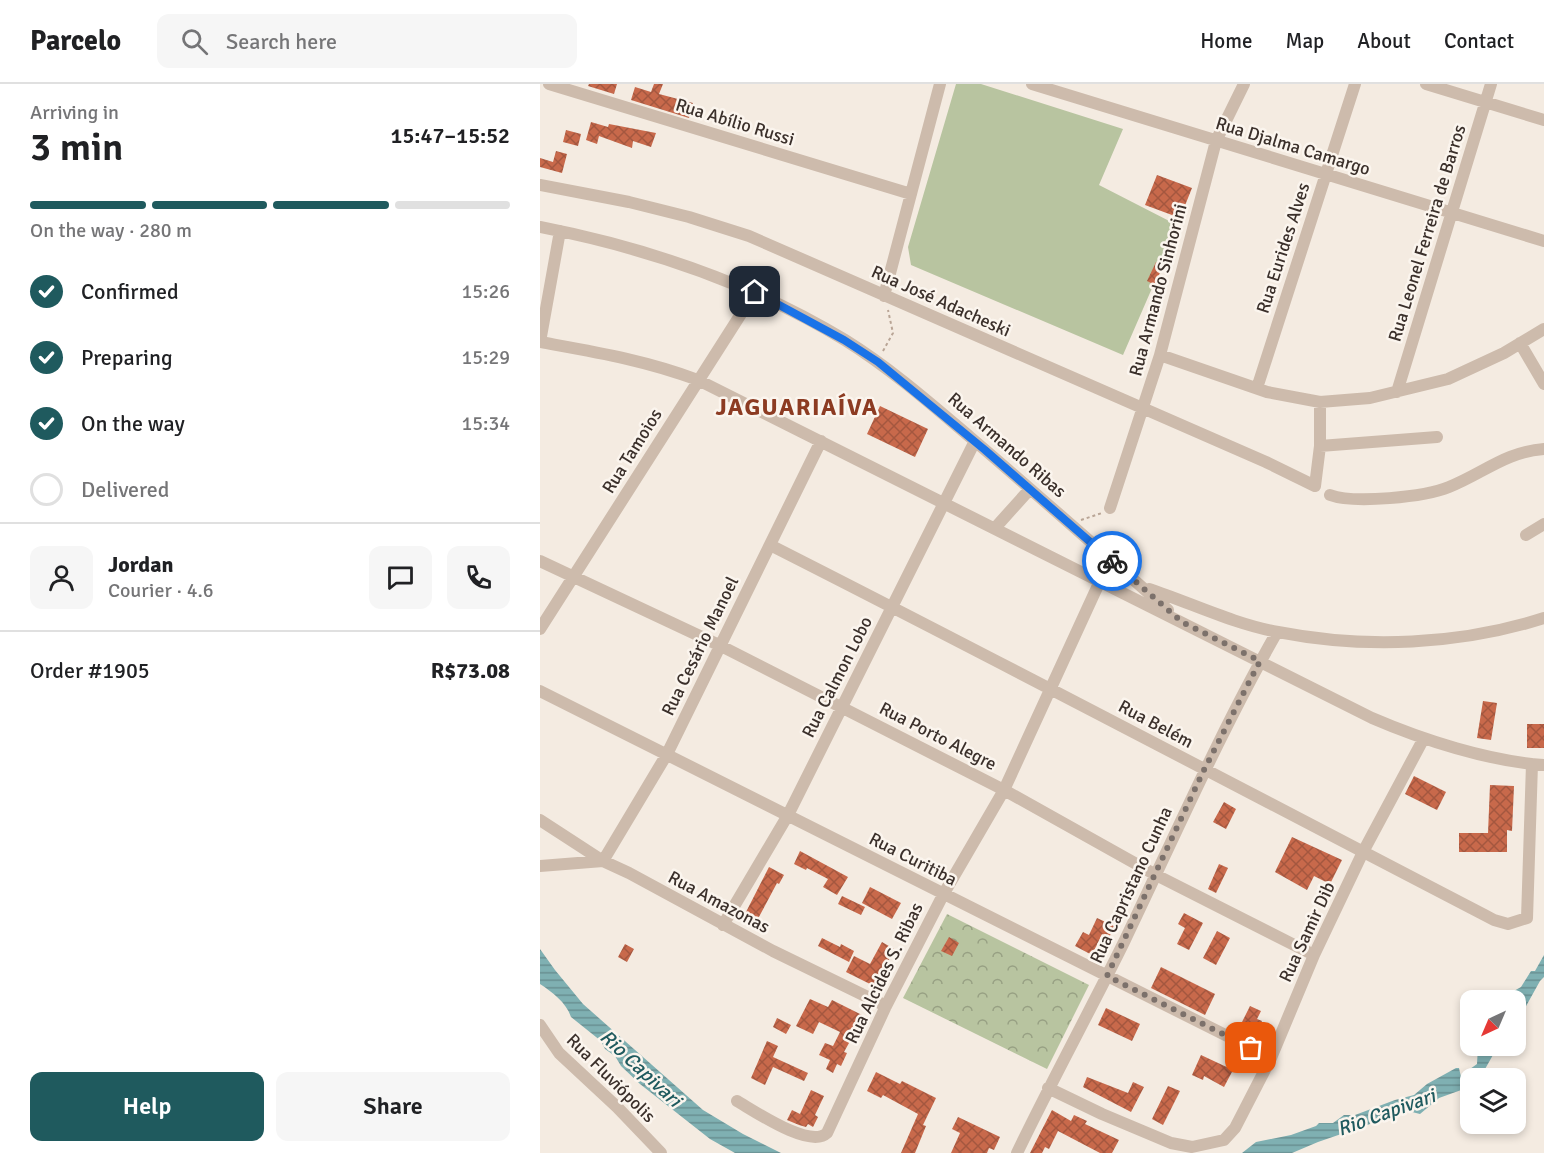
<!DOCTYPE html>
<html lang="en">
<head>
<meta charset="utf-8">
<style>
	:root { --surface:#fff; --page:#f6f6f6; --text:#202124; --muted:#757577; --line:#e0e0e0; --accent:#1f5a5e }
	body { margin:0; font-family:Signika,sans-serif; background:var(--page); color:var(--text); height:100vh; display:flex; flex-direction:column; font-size:22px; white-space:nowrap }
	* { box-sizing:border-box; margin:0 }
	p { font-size:20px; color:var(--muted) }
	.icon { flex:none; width:33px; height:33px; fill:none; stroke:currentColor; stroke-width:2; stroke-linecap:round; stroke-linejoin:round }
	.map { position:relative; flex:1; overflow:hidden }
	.panel { display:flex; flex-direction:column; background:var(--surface); width:540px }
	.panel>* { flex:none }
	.needle { width:39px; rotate:224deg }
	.buttons { position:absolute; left:920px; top:906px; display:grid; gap:12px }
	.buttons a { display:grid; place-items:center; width:66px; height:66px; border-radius:12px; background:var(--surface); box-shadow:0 3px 9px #0003; font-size:30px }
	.pin { position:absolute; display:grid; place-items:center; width:51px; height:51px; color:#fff; margin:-26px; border-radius:12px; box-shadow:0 3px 9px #0006 }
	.courier { position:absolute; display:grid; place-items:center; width:60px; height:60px; margin:-30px; border:4px solid #1a73e8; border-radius:50%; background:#fff; color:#222; box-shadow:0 2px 8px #0007 }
	.overview em { font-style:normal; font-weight:600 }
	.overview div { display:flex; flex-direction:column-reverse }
	.overview { display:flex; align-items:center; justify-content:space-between; height:102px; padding:0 30px }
	h1 { font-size:39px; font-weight:600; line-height:45px }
	.bar { display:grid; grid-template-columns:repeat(4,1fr); gap:9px 6px; align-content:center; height:72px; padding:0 30px }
	.bar i { height:8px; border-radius:4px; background:var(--line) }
	.bar .current { background:var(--accent) }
	.bar p { grid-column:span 4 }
	.line { display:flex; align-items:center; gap:15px; padding:0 30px; border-top:2px solid var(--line) }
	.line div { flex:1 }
	.round { display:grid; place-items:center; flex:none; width:63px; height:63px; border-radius:12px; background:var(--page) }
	ol { padding:0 30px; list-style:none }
	li { display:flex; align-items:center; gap:18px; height:66px }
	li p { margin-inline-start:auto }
	li .icon { padding:6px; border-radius:50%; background:var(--accent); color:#fff; stroke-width:4 }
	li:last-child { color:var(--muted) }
	li i { width:33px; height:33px; border:3px solid var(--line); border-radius:50% }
	.cta { display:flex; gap:12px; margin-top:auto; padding:12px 30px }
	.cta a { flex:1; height:69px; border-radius:12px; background:var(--accent); color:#fff; font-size:24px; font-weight:600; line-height:69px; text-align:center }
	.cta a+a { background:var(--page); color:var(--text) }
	header { display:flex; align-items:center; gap:36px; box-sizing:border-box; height:84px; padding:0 30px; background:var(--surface); border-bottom:2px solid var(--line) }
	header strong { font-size:28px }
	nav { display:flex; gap:33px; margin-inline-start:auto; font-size:21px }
	.search { width:420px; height:54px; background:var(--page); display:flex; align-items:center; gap:15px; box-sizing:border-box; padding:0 21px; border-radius:12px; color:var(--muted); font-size:22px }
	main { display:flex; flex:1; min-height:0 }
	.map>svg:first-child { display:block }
	.forest { fill:url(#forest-crowns) }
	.pitch { fill:#b8c4a0 }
	.water { fill:url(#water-rules) }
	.building { fill:url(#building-cross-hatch) }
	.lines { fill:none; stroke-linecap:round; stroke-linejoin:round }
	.path { stroke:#b9a596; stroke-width:2; stroke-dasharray:3 3; stroke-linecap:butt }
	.minor { stroke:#cdbbac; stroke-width:12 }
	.done { stroke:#7c716b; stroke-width:6; stroke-dasharray:0 10.8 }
	.route { stroke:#1a73e8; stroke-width:8 }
	.labels { text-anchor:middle; stroke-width:5; stroke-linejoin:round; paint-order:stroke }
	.street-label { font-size:18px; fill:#3b302b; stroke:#fbf5ee }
	.water-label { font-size:20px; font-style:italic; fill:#1f5a5e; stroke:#fbf5ee }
	.district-label { font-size:24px; font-weight:bold; letter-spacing:1.5px; fill:#8c3b22; stroke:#fbf5ee }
</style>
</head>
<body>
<header>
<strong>Parcelo</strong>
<div class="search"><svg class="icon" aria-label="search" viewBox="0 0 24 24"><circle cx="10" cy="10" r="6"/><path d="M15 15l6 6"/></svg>Search here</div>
<nav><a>Home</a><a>Map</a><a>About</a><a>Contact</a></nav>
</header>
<main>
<section class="panel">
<div class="overview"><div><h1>3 min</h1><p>Arriving in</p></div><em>15:47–15:52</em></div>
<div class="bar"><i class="current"></i><i class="current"></i><i class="current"></i><i></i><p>On the way · 280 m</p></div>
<ol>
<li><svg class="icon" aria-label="check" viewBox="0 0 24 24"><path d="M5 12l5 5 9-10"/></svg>Confirmed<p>15:26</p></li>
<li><svg class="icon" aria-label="check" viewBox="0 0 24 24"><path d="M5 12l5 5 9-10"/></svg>Preparing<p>15:29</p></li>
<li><svg class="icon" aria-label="check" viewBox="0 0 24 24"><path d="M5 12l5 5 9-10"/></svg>On the way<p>15:34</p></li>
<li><i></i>Delivered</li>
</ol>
<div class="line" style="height:108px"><a class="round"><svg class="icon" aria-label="person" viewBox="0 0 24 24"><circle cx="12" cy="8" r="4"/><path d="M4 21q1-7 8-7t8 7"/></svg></a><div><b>Jordan</b><p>Courier · 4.6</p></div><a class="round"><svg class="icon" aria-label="chat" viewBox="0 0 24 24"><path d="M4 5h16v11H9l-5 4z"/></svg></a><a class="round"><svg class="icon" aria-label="phone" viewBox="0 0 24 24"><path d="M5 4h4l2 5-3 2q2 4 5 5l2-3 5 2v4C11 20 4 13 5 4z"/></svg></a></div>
<div class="line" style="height:78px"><div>Order #1905</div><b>R$73.08</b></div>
<div class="cta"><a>Help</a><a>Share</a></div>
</section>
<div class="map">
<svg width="1004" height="1069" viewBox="0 0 1004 1069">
	<defs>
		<pattern id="forest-crowns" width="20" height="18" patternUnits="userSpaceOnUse" patternTransform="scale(1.5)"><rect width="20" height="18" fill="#b8c4a0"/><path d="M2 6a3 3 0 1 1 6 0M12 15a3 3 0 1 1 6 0" fill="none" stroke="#97a083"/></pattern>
		<pattern id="water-rules" width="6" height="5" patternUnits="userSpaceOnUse" patternTransform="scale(1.5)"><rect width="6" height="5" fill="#7fb0b2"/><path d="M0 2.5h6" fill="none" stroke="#699091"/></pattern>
		<pattern id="building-cross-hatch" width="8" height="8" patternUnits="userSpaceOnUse" patternTransform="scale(1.5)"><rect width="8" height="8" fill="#c8694b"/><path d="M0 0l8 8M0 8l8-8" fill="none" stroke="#a4573f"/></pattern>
	</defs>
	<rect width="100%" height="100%" fill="#f4ebe1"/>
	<!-- forest -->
	<path class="forest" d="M407 830 549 901 507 985 363 914Z"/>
	<!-- pitch -->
	<path class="pitch" d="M416 0H441L583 45 559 101 639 142 583 271 371 181 368 163Z"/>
	<!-- water -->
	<path class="water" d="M0 865 15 886 43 920 163 1026 203 1050 241 1069H195L170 1055 100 1000 81 982 75 972 65 965 61 957 31 933C26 918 12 908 0 900Z
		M1004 871V893L1000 897 975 942V916H970L972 908 981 903 991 887H995Z
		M938 962H958L940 994H930V1000L924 1005 899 1014 880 1030 868 1027 778 1058 752 1069H702L716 1058 751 1051 776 1042 779 1039H793L804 1031H815L855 1016 874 1011 887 1000 916 984H919L921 993 928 992 930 985 937 980Z"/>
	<!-- building -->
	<path class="building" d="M49 0H77L74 10 48 2Z
		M114 0H123L119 10 153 19 149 34 91 16 95 3 111 8Z
		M51 38 68 43 69 40 116 49 111 63 93 57 92 64 59 52 57 60 46 56Z
		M26 46 41 50 38 62 23 58Z
		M16 67 27 70 22 89 0 83V74L13 78Z
		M617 91 652 104 640 134 605 121Z
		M616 178 623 181 615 201 607 197Z
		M340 322 388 345 375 373 327 350Z
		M943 617 957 619 951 656 937 654Z
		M987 640H1004V664H987Z
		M874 692 906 708 897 726 865 710Z
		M950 701 974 702 972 747 967 746V768H919V749H948Z
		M684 718 696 725 686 745 673 738Z
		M752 753 802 776 790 800 774 792 767 806 735 788Z
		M260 767 308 793 297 811 283 803 288 795 267 784 266 786 254 780Z
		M679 780 688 784 676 809 668 805Z
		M229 783 244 791 239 800 237 799 213 844 197 835 202 826 206 828Z
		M330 803 361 819 352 835 322 819Z
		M302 812 325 823 321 831 298 820Z
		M644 829 663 839 649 866 637 860 645 844 638 840Z
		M557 834 574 842 569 854 562 850 552 871 535 862 543 848 549 851Z
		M677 847 690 854 676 881 663 874Z
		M409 853 419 859 412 872 401 867Z
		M282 854 300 863 301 860 314 867 309 878 278 862Z
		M342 858 354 865 336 903 306 888 314 872 330 880Z
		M85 860 94 865 87 878 78 873Z
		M621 883 675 910 665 931 611 904Z
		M270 915 288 923 292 916 324 932 304 968 307 969 301 982 297 980 293 989 286 985 290 976 279 971 285 959 293 962 300 948 279 938 273 950 256 942Z
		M710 922 721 927 717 935 722 937 715 950 711 947 708 953 697 948Z
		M566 924 600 940 592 957 558 941Z
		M237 934 251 941 246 950 233 943Z
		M227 957 238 962 233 973 268 989 264 997 233 983 225 1001 211 994Z
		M661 971 693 986 684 1003 664 992 663 996 652 991Z
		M336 988 360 1000 362 997 396 1014 383 1041 386 1042 375 1069H361L378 1030 343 1011 341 1014 327 1007Z
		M547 993 588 1009 593 998 604 1003 591 1028 543 1003Z
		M628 1002 640 1007 623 1041 612 1035Z
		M271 1006 284 1012 275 1031 278 1033 273 1043 268 1040 266 1043 259 1041 247 1036 252 1026 260 1030Z
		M512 1026 531 1037 534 1031 547 1037 545 1040 579 1056 572 1069H560L518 1047 509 1065 505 1063 502 1069H490Z
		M418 1033 460 1053 454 1066 449 1064 447 1069H411L420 1049 412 1045Z"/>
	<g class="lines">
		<!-- path -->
		<path class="path" d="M343 267 353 249 348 226
			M541 436 562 429"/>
		<!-- minor -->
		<path class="minor" d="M9 0 371 110
			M492 0 1004 157
			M886 0 1004 36
			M0 101 89 118 149 133 209 152 726 378 775 402 780 362V318
			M0 143C107 164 211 199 305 256 350 284 390 319 430 353 497 410 562 468 628 526
			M344 212 400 0
			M0 258C55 268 105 276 158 296L832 634C883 656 948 677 1004 681
			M0 258 20 147
			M980 259 1004 300
			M620 271 727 308 780 318 830 314 908 295 964 269 1004 245
			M717 304 815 0
			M857 308 951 0
			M780 362 897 353
			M790 411C814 420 885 413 909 403 944 389 965 368 1004 365
			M570 424 620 271 676 57 704 0
			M455 444 490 405
			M986 451 1004 440
			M230 461C473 584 713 711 954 836L968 840 987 834 992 680
			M0 477 181 562 464 706 616 791 774 871
			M609 505C651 519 694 540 738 548 825 565 920 561 1004 534
			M0 545 215 208
			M0 607 731 974
			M0 736 63 777 89 789 233 867 346 922
			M0 782 63 777 127 670 281 357
			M183 841 248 731 435 357
			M0 941 19 969 77 1023 121 1069
			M508 1004 562 1030 631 1059 652 1063 684 1056 695 1044 731 974 774 871 823 768 884 654
			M197 1017C216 1028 270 1065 287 1049L346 922 403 811 464 706 560 497 568 473
			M477 1069C511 998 549 929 584 858 634 754 680 648 737 548"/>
	</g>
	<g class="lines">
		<!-- done -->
		<path class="done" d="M572 477 642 538 720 577 664 686 567 892 711 964"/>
		<!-- route -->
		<path class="route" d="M215 208 304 256 338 278 445 366 572 477"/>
	</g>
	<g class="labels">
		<!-- street labels -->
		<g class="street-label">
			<text transform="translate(195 38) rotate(17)" y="6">Rua Abílio Russi</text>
			<text transform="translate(753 62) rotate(17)" y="6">Rua Djalma Camargo</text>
			<text transform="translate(887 149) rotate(-73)" y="6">Rua Leonel Ferreira de Barros</text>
			<text transform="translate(743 164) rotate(-72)" y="6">Rua Eurides Alves</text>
			<text transform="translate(618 206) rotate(-75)" y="6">Rua Armando Sinhorini</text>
			<text transform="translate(401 217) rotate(24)" y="6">Rua José Adacheski</text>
			<text transform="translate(467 361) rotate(41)" y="6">Rua Armando Ribas</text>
			<text transform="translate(92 367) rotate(-58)" y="6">Rua Tamoios</text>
			<text transform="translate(160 562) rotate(-64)" y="6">Rua Cesário Manoel</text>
			<text transform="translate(297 593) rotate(-63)" y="6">Rua Calmon Lobo</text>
			<text transform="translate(616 640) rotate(28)" y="6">Rua Belém</text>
			<text transform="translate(398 652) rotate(27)" y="6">Rua Porto Alegre</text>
			<text transform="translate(373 775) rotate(27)" y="6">Rua Curitiba</text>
			<text transform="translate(591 801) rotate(-65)" y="6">Rua Capristano Cunha</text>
			<text transform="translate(179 818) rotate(28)" y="6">Rua Amazonas</text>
			<text transform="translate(767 848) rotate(-65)" y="6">Rua Samir Dib</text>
			<text transform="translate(344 889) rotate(-64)" y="6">Rua Alcides S. Ribas</text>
			<text transform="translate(71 994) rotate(45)" y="6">Rua Fluviópolis</text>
		</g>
		<!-- water labels -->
		<g class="water-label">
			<text transform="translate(101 984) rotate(43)" y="7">Rio Capivari</text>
			<text transform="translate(846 1028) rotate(-20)" y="7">Rio Capivari</text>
		</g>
		<!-- district labels -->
		<g class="district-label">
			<text x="257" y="331">JAGUARIAÍVA</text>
		</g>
	</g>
</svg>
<div class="buttons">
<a><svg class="needle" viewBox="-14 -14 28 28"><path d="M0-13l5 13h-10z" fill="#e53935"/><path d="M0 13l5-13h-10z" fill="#757577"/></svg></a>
<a><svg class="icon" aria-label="layers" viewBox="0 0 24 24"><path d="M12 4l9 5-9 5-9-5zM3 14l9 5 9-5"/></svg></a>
</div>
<div class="pin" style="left:711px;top:964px;background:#ea580c"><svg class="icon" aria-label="bag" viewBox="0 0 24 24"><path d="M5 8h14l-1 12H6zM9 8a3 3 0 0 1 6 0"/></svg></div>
<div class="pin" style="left:215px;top:208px;background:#1f2937"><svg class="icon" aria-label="home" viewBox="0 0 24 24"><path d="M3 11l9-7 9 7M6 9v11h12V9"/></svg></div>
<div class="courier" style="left:572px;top:477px"><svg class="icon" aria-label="bike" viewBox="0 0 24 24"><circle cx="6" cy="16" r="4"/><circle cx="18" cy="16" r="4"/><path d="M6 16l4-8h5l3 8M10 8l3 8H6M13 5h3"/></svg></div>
</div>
</main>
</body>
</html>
